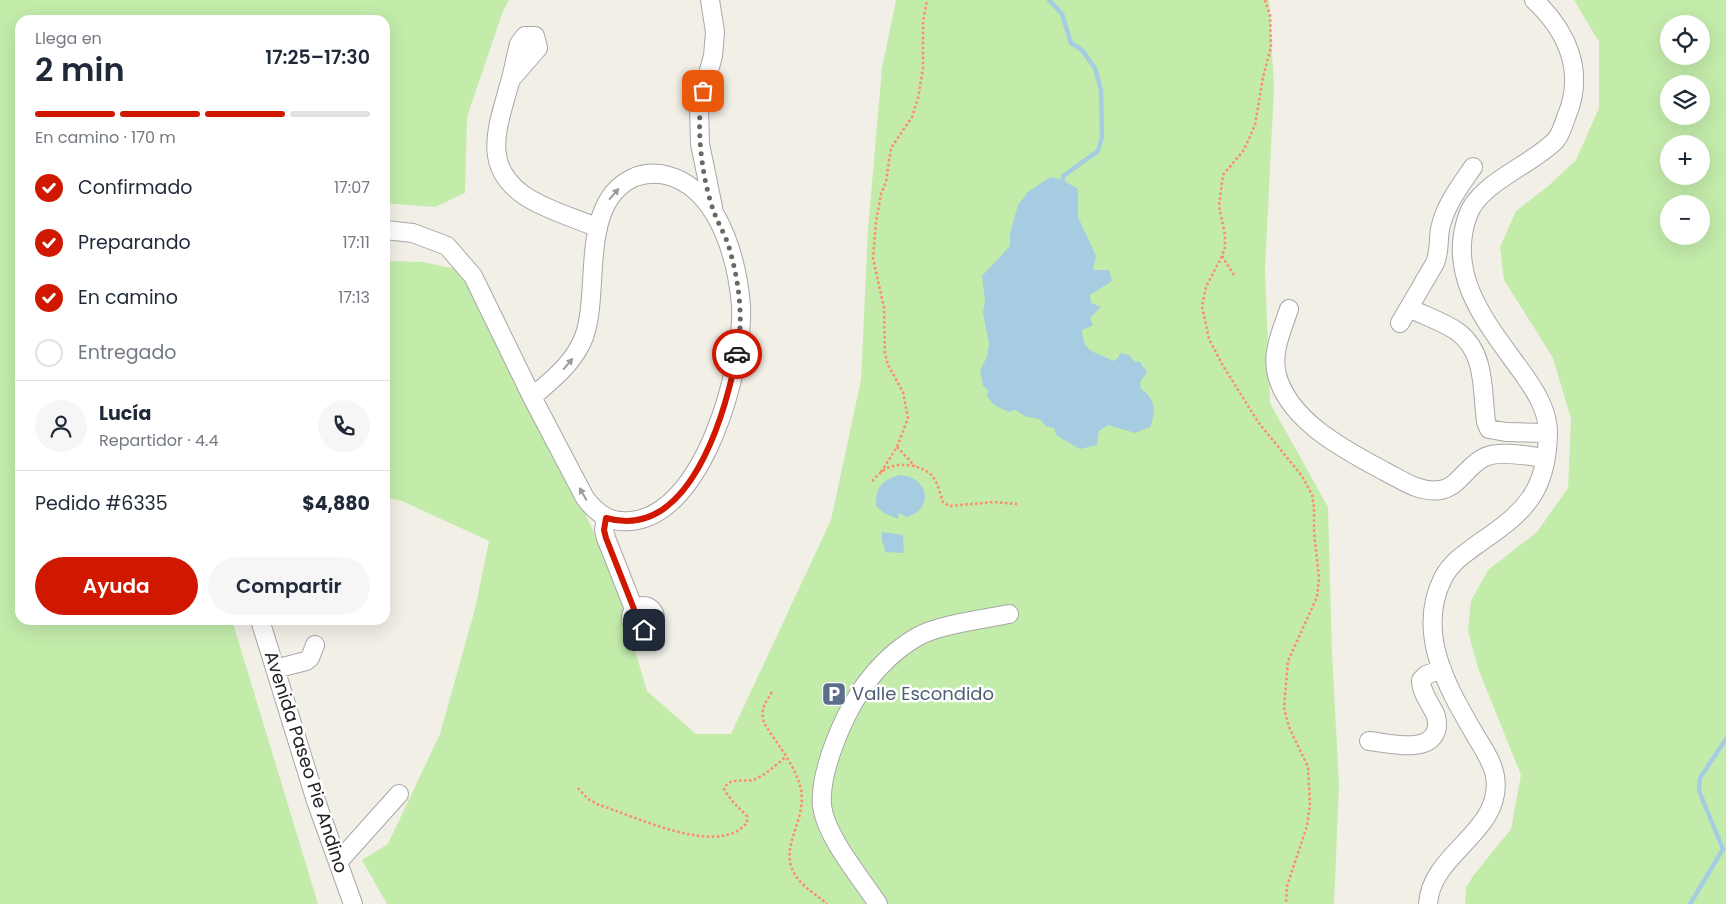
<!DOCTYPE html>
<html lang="es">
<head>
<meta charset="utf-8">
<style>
	:root { --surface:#fff; --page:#f6f6f7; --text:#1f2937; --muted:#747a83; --line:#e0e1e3; --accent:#d01800 }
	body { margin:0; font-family:Poppins,sans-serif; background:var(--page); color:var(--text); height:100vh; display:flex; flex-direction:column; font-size:19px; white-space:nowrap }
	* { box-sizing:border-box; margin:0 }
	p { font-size:16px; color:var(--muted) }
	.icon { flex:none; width:28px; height:28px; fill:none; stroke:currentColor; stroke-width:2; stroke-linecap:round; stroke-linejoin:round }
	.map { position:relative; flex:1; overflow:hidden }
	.details { position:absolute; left:15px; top:15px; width:375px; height:610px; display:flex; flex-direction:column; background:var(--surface); border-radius:15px; box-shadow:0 5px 20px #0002 }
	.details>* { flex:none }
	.buttons { position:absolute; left:1660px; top:15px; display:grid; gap:10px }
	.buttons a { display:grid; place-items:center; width:50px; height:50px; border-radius:50%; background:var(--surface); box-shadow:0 5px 20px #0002; font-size:25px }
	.pin { position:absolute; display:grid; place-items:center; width:42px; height:42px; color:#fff; margin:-21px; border-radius:10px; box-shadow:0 2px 8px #0006 }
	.courier { position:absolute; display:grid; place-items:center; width:50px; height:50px; margin:-25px; border:4px solid #d01800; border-radius:50%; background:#fff; color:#222; box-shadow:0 1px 6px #0007 }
	.headline em { font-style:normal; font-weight:600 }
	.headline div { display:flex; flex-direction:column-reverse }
	.headline { display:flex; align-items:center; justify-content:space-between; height:85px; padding:0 20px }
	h1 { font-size:32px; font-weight:600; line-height:38px }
	.bar { display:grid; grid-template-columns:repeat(4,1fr); gap:8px 5px; align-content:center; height:60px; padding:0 20px }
	.bar i { height:6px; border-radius:4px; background:var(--line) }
	.bar .active { background:var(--accent) }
	.bar p { grid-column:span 4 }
	.line { display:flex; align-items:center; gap:12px; padding:0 20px; border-top:1px solid var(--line) }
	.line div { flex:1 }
	.round { display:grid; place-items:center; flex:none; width:52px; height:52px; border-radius:26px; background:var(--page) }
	ol { padding:0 20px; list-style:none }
	li { display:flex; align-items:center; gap:15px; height:55px }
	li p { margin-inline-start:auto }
	li .icon { padding:5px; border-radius:50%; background:var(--accent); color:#fff; stroke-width:4 }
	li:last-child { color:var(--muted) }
	li i { width:28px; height:28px; border:2px solid var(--line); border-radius:50% }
	.action { display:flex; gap:10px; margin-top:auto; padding:10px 20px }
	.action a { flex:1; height:58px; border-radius:30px; background:var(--accent); color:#fff; font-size:20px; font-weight:600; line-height:58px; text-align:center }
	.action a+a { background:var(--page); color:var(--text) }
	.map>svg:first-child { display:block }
	.grass { fill:#c3ecab; fill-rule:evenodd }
	.water { fill:#a5cce0 }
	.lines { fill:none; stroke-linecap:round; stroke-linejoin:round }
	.stream { stroke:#a5cce0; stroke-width:4.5 }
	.minor-casing { stroke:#a7a7a7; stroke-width:20 }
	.path { stroke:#ff8a6a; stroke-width:2.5; stroke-dasharray:2.5 2.5; stroke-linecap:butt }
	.minor { stroke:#fff; stroke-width:18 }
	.oneway { fill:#9b9b9b }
	.done { stroke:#696865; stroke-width:5; stroke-dasharray:0 9 }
	.route { stroke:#d01800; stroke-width:6 }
	.labels { text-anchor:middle; stroke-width:5; stroke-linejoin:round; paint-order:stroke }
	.service-label { font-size:18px; fill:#4e5e75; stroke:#fff; text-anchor:start }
	.street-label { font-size:18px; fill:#202020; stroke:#fff }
</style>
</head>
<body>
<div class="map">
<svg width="1726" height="904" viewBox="0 0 1726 904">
	<rect width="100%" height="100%" fill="#f1efe6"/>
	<!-- grass -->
	<path class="grass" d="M0 0H509L503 11 467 117 465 193 435 207 385 203V20H20V620H232L318 904H0Z
		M896 0H1269L1274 88 1265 269 1270 403 1328 507 1332 652 1339 785 1334 904H387L362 860 388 844 440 734 475 609 489 541 402 501 385 497V261L423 262 460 270 516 386 568 474 614 579 647 691 696 734H731L831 520 861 380 868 229 882 68Z
		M1574 0H1726V904H1465L1466 888 1473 876 1511 829 1521 775 1478 668 1468 631 1471 601 1488 570 1537 532 1568 488 1571 419 1553 358 1504 280 1500 247 1516 211 1546 188 1576 160 1599 108V42ZM1669 24H1701V56H1669ZM1669 84H1701V116H1669ZM1669 144H1701V176H1669ZM1669 204H1701V236H1669Z"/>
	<!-- water -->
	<path class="water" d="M1050 177 1063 180 1078 189V217L1096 256 1093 270H1109L1112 281 1090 295 1091 303 1101 307 1090 318 1093 325 1082 330C1083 354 1096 351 1113 361L1118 358 1120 353 1129 355 1135 362 1139 361 1147 372 1140 382 1141 389C1156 399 1156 412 1150 427L1135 433 1108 425 1099 431 1097 445 1080 449 1057 436 1054 428 1046 426 1040 419 1027 417 1015 410 1009 412 994 405 987 396 988 390 983 386 980 370 987 357 989 344 983 313 985 300 982 276 1010 246V233L1018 205 1028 192Z
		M899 475C930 477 934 509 907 517L899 513 898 519 884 513 876 506C876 487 881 481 899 475Z
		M882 532 903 535 904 553 885 552 884 544 882 542Z"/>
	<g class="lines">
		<!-- stream -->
		<path class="stream" d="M1049 0 1062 14 1071 43 1082 50 1095 68 1101 90 1102 137 1098 151 1063 176V180
			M1690 904 1723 849 1699 791 1700 778 1726 739"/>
		<defs>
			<path id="minor" d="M710 0 715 32 713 56 699 106 700 144 713 207
				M512 78 538 48 535 36H525L519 44C515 59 513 74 508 89 497 129 482 167 525 196 546 210 575 218 598 228
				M385 230 413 233 447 246 473 276 532 397 585 498C597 514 610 523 630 521 704 516 744 366 741 306 738 267 725 217 696 191 679 176 656 169 635 177 578 201 601 290 584 337 574 363 552 380 532 397
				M1409 308C1425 316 1444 322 1458 332 1486 353 1482 391 1486 422L1489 429 1506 432 1548 433
				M1289 309C1282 330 1271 353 1277 375 1289 421 1345 450 1384 471 1402 480 1419 493 1440 490 1458 488 1468 464 1485 457 1499 450 1529 456 1545 458
				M1400 323 1435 263C1440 251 1438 241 1440 229 1445 205 1460 186 1473 167
				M606 518 604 530 606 538 634 609
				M631 618a12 12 0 1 1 24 0a12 12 0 1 1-24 0Z
				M260 620 316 801 353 904
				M275 669 306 661 310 658 315 645
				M1369 741C1389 743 1428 754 1436 731 1438 726 1437 721 1436 716 1431 704 1421 693 1421 680L1426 675 1442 669
				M339 861 399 794
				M878 904C861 878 826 837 822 806 819 772 843 717 862 689 876 669 896 649 917 637 937 625 984 619 1009 614
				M1428 904C1431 852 1504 832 1495 776 1492 760 1482 747 1474 733 1446 685 1416 632 1443 578 1452 561 1467 552 1482 541 1526 511 1547 490 1548 433 1548 411 1536 392 1524 375 1490 327 1445 278 1468 215 1479 183 1532 165 1556 140 1561 134 1564 123 1567 115 1585 71 1567 31 1534 0"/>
		</defs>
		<!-- minor casing -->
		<use href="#minor" class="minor-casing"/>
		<!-- path -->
		<path class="path" d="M1265 0 1270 15 1271 47 1263 77 1255 125 1244 150 1223 175 1219 206 1225 235V247L1222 256 1206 287 1202 306 1209 339 1222 364 1258 422 1302 476 1312 495 1314 507V532L1319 578 1317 597 1288 661 1284 708 1289 727 1308 767 1310 804 1307 826 1287 886 1286 904
			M1222 256 1234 275
			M897 447 915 466
			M881 472 897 447 908 418 903 392 888 365 885 353 884 308 873 258 876 222 881 194 886 182 891 148 912 117 918 98 923 68V22L927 0
			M872 481C877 476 882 470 890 467 902 462 925 466 933 477 938 483 940 494 943 502L949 506 994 502 1017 504
			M772 692C765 704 760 708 764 723 777 744 796 766 801 790 807 824 775 849 798 879 805 888 818 896 827 904
			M578 788 588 799 599 805C636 816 717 858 747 823V816C738 807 731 801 724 789 729 777 742 782 753 780 765 776 775 765 786 757"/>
		<!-- minor -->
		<use href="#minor" class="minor"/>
	</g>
	<!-- one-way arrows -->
	<defs><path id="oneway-solid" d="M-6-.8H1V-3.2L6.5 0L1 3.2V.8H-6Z" transform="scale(1.25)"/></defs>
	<g class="oneway">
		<use href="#oneway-solid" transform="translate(614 194) rotate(-49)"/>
		<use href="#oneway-solid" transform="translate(568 364) rotate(-49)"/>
		<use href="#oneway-solid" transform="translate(583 494) rotate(-120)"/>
	</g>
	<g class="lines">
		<!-- done -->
		<path class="done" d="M703 91C695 125 702 180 714 212 718 223 724 233 728 244 739 280 744 317 737 354"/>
		<!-- route -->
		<path class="route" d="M644 630H639L632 624 631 614 634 609 606 538 604 530 606 518C690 542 725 414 737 354"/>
	</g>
	<!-- icons -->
	<defs>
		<symbol id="parking-square" viewBox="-11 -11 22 22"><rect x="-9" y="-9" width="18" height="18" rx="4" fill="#5c6f8a" stroke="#fff"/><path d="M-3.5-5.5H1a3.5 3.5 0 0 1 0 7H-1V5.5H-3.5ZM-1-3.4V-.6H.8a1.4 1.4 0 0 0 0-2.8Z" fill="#fff"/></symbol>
	</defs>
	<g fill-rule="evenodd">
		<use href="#parking-square" x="820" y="680" width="28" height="28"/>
	</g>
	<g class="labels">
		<!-- service labels -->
		<g class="service-label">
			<text x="852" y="700">Valle Escondido</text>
		</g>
		<!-- street labels -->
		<g class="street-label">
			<text transform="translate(306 762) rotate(72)" y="6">Avenida Paseo Pie Andino</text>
		</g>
	</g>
</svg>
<div class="buttons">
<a><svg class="icon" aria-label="locate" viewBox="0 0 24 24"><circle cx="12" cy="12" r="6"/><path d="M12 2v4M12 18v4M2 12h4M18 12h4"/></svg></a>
<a><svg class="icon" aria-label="layers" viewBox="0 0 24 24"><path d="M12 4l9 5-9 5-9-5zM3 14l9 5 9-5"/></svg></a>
<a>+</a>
<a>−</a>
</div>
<div class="pin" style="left:703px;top:91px;background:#ea580c"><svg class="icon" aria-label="bag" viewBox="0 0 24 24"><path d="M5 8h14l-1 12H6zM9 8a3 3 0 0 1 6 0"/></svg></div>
<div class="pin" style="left:644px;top:630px;background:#1f2937"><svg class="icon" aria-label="home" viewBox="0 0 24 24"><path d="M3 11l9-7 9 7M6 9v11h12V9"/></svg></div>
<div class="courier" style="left:737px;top:354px"><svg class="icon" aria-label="car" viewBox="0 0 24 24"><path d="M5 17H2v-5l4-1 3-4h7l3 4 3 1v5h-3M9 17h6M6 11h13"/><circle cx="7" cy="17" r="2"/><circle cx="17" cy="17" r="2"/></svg></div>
<section class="details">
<div class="headline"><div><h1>2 min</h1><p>Llega en</p></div><em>17:25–17:30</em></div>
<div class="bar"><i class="active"></i><i class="active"></i><i class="active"></i><i></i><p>En camino · 170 m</p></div>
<ol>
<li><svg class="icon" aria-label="check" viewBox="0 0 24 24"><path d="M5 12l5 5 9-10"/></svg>Confirmado<p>17:07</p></li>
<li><svg class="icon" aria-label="check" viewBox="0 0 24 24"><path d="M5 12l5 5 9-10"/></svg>Preparando<p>17:11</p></li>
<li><svg class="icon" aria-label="check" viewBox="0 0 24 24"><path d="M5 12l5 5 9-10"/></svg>En camino<p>17:13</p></li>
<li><i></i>Entregado</li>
</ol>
<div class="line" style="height:90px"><a class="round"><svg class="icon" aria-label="person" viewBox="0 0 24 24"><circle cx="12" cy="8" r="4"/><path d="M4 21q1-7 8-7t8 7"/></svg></a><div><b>Lucía</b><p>Repartidor · 4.4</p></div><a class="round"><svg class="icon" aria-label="phone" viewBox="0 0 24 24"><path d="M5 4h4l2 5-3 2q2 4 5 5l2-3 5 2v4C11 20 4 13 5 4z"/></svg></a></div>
<div class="line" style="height:65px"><div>Pedido #6335</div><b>$4,880</b></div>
<div class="action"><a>Ayuda</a><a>Compartir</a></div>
</section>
</div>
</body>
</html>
